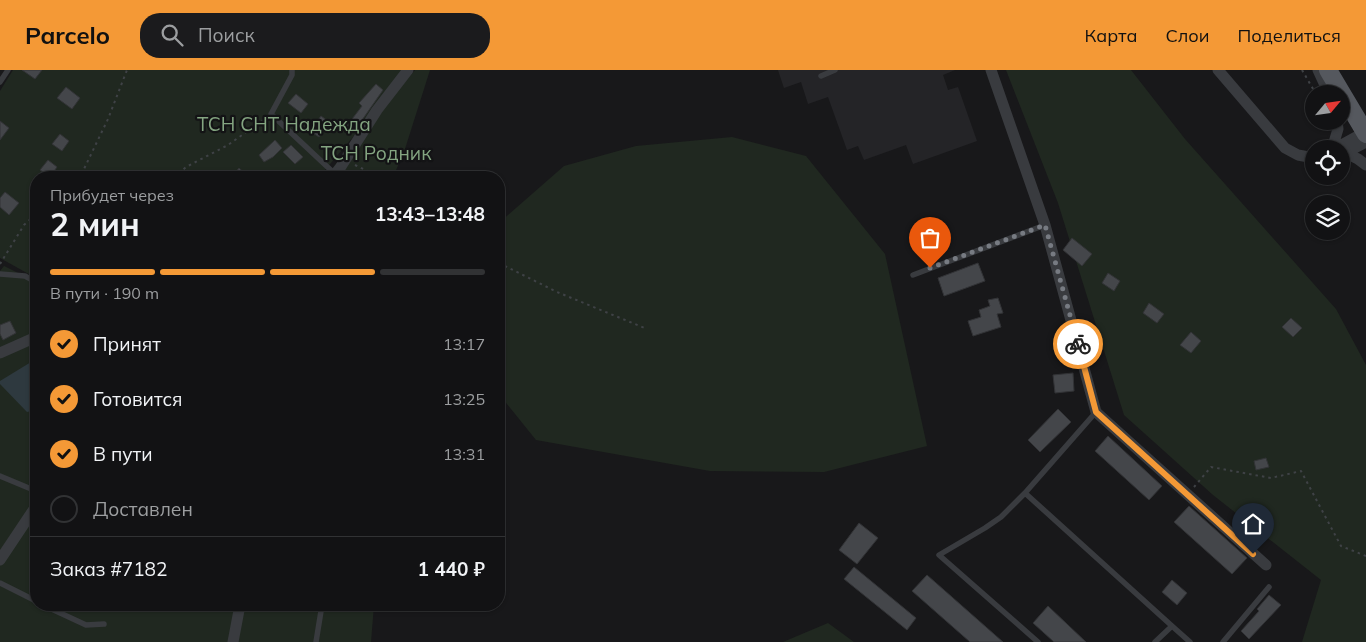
<!DOCTYPE html>
<html lang="ru">
<head>
<meta charset="utf-8">
<style>
	:root { --surface:#121214; --page:#1b1b1d; --text:#f1f3f6; --muted:#9c9ea0; --line:#313234; --accent:#f49936 }
	body { margin:0; font-family:Mulish,sans-serif; background:var(--page); color:var(--text); height:100vh; display:flex; flex-direction:column; font-size:19px; white-space:nowrap }
	* { box-sizing:border-box; margin:0 }
	p { font-size:16px; color:var(--muted) }
	.icon { flex:none; width:28px; height:28px; fill:none; stroke:currentColor; stroke-width:2; stroke-linecap:round; stroke-linejoin:round }
	.map { position:relative; flex:1; overflow:hidden }
	.drawer { position:absolute; left:30px; top:101px; width:475px; height:440px; display:flex; flex-direction:column; background:var(--surface); border-radius:20px; box-shadow:0 1px 4px #0004,0 0 0 1px var(--line) }
	.drawer>* { flex:none }
	.needle { width:32px; rotate:61deg }
	.buttons { position:absolute; left:1305px; top:15px; display:grid; gap:10px }
	.buttons a { display:grid; place-items:center; width:45px; height:45px; border-radius:50%; background:var(--surface); box-shadow:0 1px 4px #0004,0 0 0 1px var(--line); font-size:25px }
	.pin { position:absolute; display:grid; place-items:center; width:42px; height:42px; color:#fff; margin:-51px -21px; border-radius:50% 50% 50% 0; rotate:-45deg; box-shadow:0 0 5px #0007 }
	.pin .icon { rotate:45deg }
	.courier { position:absolute; display:grid; place-items:center; width:50px; height:50px; margin:-25px; border:4px solid #f49936; border-radius:50%; background:#fff; color:#222; box-shadow:0 1px 6px #0007 }
	.headline em { font-style:normal; font-weight:700 }
	.headline div { display:flex; flex-direction:column-reverse }
	.headline { display:flex; align-items:center; justify-content:space-between; height:85px; padding:0 20px }
	h1 { font-size:32px; font-weight:700; line-height:38px }
	.bar { display:grid; grid-template-columns:repeat(4,1fr); gap:8px 5px; align-content:center; height:60px; padding:0 20px }
	.bar i { height:6px; border-radius:4px; background:var(--line) }
	.bar .selected { background:var(--accent) }
	.bar p { grid-column:span 4 }
	.line { display:flex; align-items:center; gap:12px; padding:0 20px; border-top:1px solid var(--line) }
	.line div { flex:1 }
	ol { padding:0 20px; list-style:none }
	li { display:flex; align-items:center; gap:15px; height:55px }
	li p { margin-inline-start:auto }
	li .icon { padding:5px; border-radius:50%; background:var(--accent); color:#111; stroke-width:4 }
	li:last-child { color:var(--muted) }
	li i { width:28px; height:28px; border:2px solid var(--line); border-radius:50% }
	header { display:flex; align-items:center; gap:30px; box-sizing:border-box; height:70px; padding:0 25px; background:var(--accent); color:#111 }
	header strong { font-size:24px }
	nav { display:flex; gap:28px; margin-inline-start:auto; font-size:18px }
	.search { width:350px; height:45px; background:var(--page); display:flex; align-items:center; gap:12px; box-sizing:border-box; padding:0 18px; border-radius:20px; color:var(--muted); font-size:19px }
	.map>svg:first-child { display:block }
	.built { fill:#242427 }
	.green { fill:#202820 }
	.water { fill:#2e393f }
	.building { fill:#44464a; stroke:#323336 }
	.lines { fill:none; stroke-linecap:round; stroke-linejoin:round }
	.path { stroke:#3f4246; stroke-width:2; stroke-dasharray:2.5 4; stroke-linecap:butt }
	.service { stroke:#393b3f; stroke-width:5.5 }
	.minor { stroke:#393b3f; stroke-width:11 }
	.primary { stroke:#55585e; stroke-width:18 }
	.done { stroke:#777b82; stroke-width:5; stroke-dasharray:0 9 }
	.route { stroke:#f49936; stroke-width:6 }
	.labels { text-anchor:middle; stroke-width:4.5; stroke-linejoin:round; paint-order:stroke }
	.park-label { font-size:19px; fill:#84a581; stroke:#131315 }
</style>
</head>
<body>
<header>
<strong>Parcelo</strong>
<div class="search"><svg class="icon" aria-label="search" viewBox="0 0 24 24"><circle cx="10" cy="10" r="6"/><path d="M15 15l6 6"/></svg>Поиск</div>
<nav><a>Карта</a><a>Слои</a><a>Поделиться</a></nav>
</header>
<div class="map">
<svg width="1366" height="572" viewBox="0 0 1366 572">
	<rect width="100%" height="100%" fill="#18181a"/>
	<!-- built -->
	<path class="built" d="M778 0H955L943 5 948 20 958 17 977 71 913 94 906 75 864 90 858 76 847 80 828 27 808 34 801 12 784 18Z"/>
	<!-- green -->
	<path class="green" d="M13 0H410L319 107 36 108V208L0 188V21Z
		M415 0H430L404 82 393 107 324 108Z
		M1006 0H1131L1185 69 1336 239 1366 295V572H1302L1321 510 1213 425 1124 345 1058 133Z
		M732 67 806 86 885 184 927 376 824 402 710 401 536 370 499 324V153L564 96 636 76Z
		M4 196 36 212V535H374L371 572H0V201Z
		M828 553 854 572H783Z"/>
	<!-- water -->
	<path class="water" d="M36 289V340L27 342 0 314V311Z"/>
	<!-- building -->
	<path class="building" d="M22 0H42L35 9Z
		M376 14 383 20 353 63 346 57 362 36 359 33Z
		M66 17 80 28 72 39 57 28Z
		M296 24 308 34 301 43 288 33Z
		M321 46 329 52 319 67 310 61Z
		M0 51 9 58 0 70Z
		M60 64 69 71 62 81 52 74Z
		M275 70 282 78 273 87 264 92 259 85Z
		M291 75 303 87 295 94 283 82Z
		M48 90 57 97 50 107 40 100Z
		M239 98 250 108H231Z
		M5 122 19 133 9 145 0 137V128Z
		M1072 168 1092 184 1082 196 1063 180Z
		M978 193 985 211 944 226 938 208Z
		M1108 203 1120 211 1114 221 1102 213Z
		M998 228 1003 243 997 244 1001 257 973 266 968 251 981 247 979 240 990 236 988 230Z
		M1149 233 1164 244 1157 253 1143 243Z
		M1291 248 1302 258 1293 267 1282 257Z
		M10 251 16 263 3 270 0 264V255Z
		M1191 262 1201 271 1191 283 1180 275Z
		M1073 303 1074 321 1055 323 1053 305Z
		M1058 339 1071 352 1040 382 1028 370Z
		M1108 366 1162 416 1149 430 1095 381Z
		M1266 388 1269 397 1256 400 1254 391Z
		M1189 436 1247 488 1232 504 1174 452Z
		M859 453 878 468 857 494 839 480Z
		M854 497 916 548 907 560 844 509Z
		M927 505 1003 572H970L912 521Z
		M1172 510 1187 523 1177 535 1162 522Z
		M1269 525 1281 535 1249 569 1241 561 1259 541 1257 539Z
		M1048 536 1086 572H1054L1033 553Z"/>
	<g class="lines">
		<!-- path -->
		<path class="path" d="M1302 0 1316 24
			M355 95 382 108
			M76 108 83 101 108 49 127 0
			M174 108 186 97 228 75 266 48
			M499 193 557 222 647 259
			M0 194 24 155 36 144
			M1194 417 1211 397 1271 408 1301 401 1341 476 1366 486"/>
		<!-- service -->
		<path class="service" d="M292 0V5L271 44 335 104
			M821 6 835 0
			M0 12 8 0
			M0 204 25 206 36 212
			M913 205 1045 155
			M0 406 36 421
			M1025 423 1172 556 1155 572
			M0 513 36 531
			M43 535 86 555 104 554
			M1172 556 1190 572
			M316 572 322 535
			M1038 572 939 485 985 458 1001 447 1025 423 1096 342
			M1223 572 1269 517"/>
		<!-- minor -->
		<path class="minor" d="M991 0 1045 155 1096 342 1266 495
			M1218 0 1285 78 1298 85 1314 88
			M1318 0 1329 24
			M1332 79 1338 59 1337 51
			M1334 79 1365 62
			M1346 83 1358 89 1366 95
			M1341 85 1366 72
			M332 108 340 98 377 40 408 0
			M0 283 36 267
			M0 490 36 436
			M233 572 240 535"/>
		<!-- primary -->
		<path class="primary" d="M1328 0 1366 64"/>
	</g>
	<g class="lines">
		<!-- done -->
		<path class="done" d="M930 198 1045 155 1078 274"/>
		<!-- route -->
		<path class="route" d="M1078 274 1096 342 1253 484"/>
	</g>
	<g class="labels">
		<!-- park labels -->
		<g class="park-label">
			<text x="284" y="61">ТСН СНТ Надежда</text>
			<text x="376" y="90">ТСН Родник</text>
		</g>
	</g>
</svg>
<div class="buttons">
<a><svg class="needle" viewBox="-14 -14 28 28"><path d="M0-13l5 13h-10z" fill="#e53935"/><path d="M0 13l5-13h-10z" fill="#9c9ea0"/></svg></a>
<a><svg class="icon" aria-label="locate" viewBox="0 0 24 24"><circle cx="12" cy="12" r="6"/><path d="M12 2v4M12 18v4M2 12h4M18 12h4"/></svg></a>
<a><svg class="icon" aria-label="layers" viewBox="0 0 24 24"><path d="M12 4l9 5-9 5-9-5zM3 14l9 5 9-5"/></svg></a>
</div>
<div class="pin" style="left:930px;top:198px;background:#ea580c"><svg class="icon" aria-label="bag" viewBox="0 0 24 24"><path d="M5 8h14l-1 12H6zM9 8a3 3 0 0 1 6 0"/></svg></div>
<div class="pin" style="left:1253px;top:484px;background:#1f2937"><svg class="icon" aria-label="home" viewBox="0 0 24 24"><path d="M3 11l9-7 9 7M6 9v11h12V9"/></svg></div>
<div class="courier" style="left:1078px;top:274px"><svg class="icon" aria-label="bike" viewBox="0 0 24 24"><circle cx="6" cy="16" r="4"/><circle cx="18" cy="16" r="4"/><path d="M6 16l4-8h5l3 8M10 8l3 8H6M13 5h3"/></svg></div>
<section class="drawer">
<div class="headline"><div><h1>2 мин</h1><p>Прибудет через</p></div><em>13:43–13:48</em></div>
<div class="bar"><i class="selected"></i><i class="selected"></i><i class="selected"></i><i></i><p>В пути · 190 m</p></div>
<ol>
<li><svg class="icon" aria-label="check" viewBox="0 0 24 24"><path d="M5 12l5 5 9-10"/></svg>Принят<p>13:17</p></li>
<li><svg class="icon" aria-label="check" viewBox="0 0 24 24"><path d="M5 12l5 5 9-10"/></svg>Готовится<p>13:25</p></li>
<li><svg class="icon" aria-label="check" viewBox="0 0 24 24"><path d="M5 12l5 5 9-10"/></svg>В пути<p>13:31</p></li>
<li><i></i>Доставлен</li>
</ol>
<div class="line" style="height:65px"><div>Заказ #7182</div><b>1 440 ₽</b></div>
</section>
</div>
</body>
</html>
